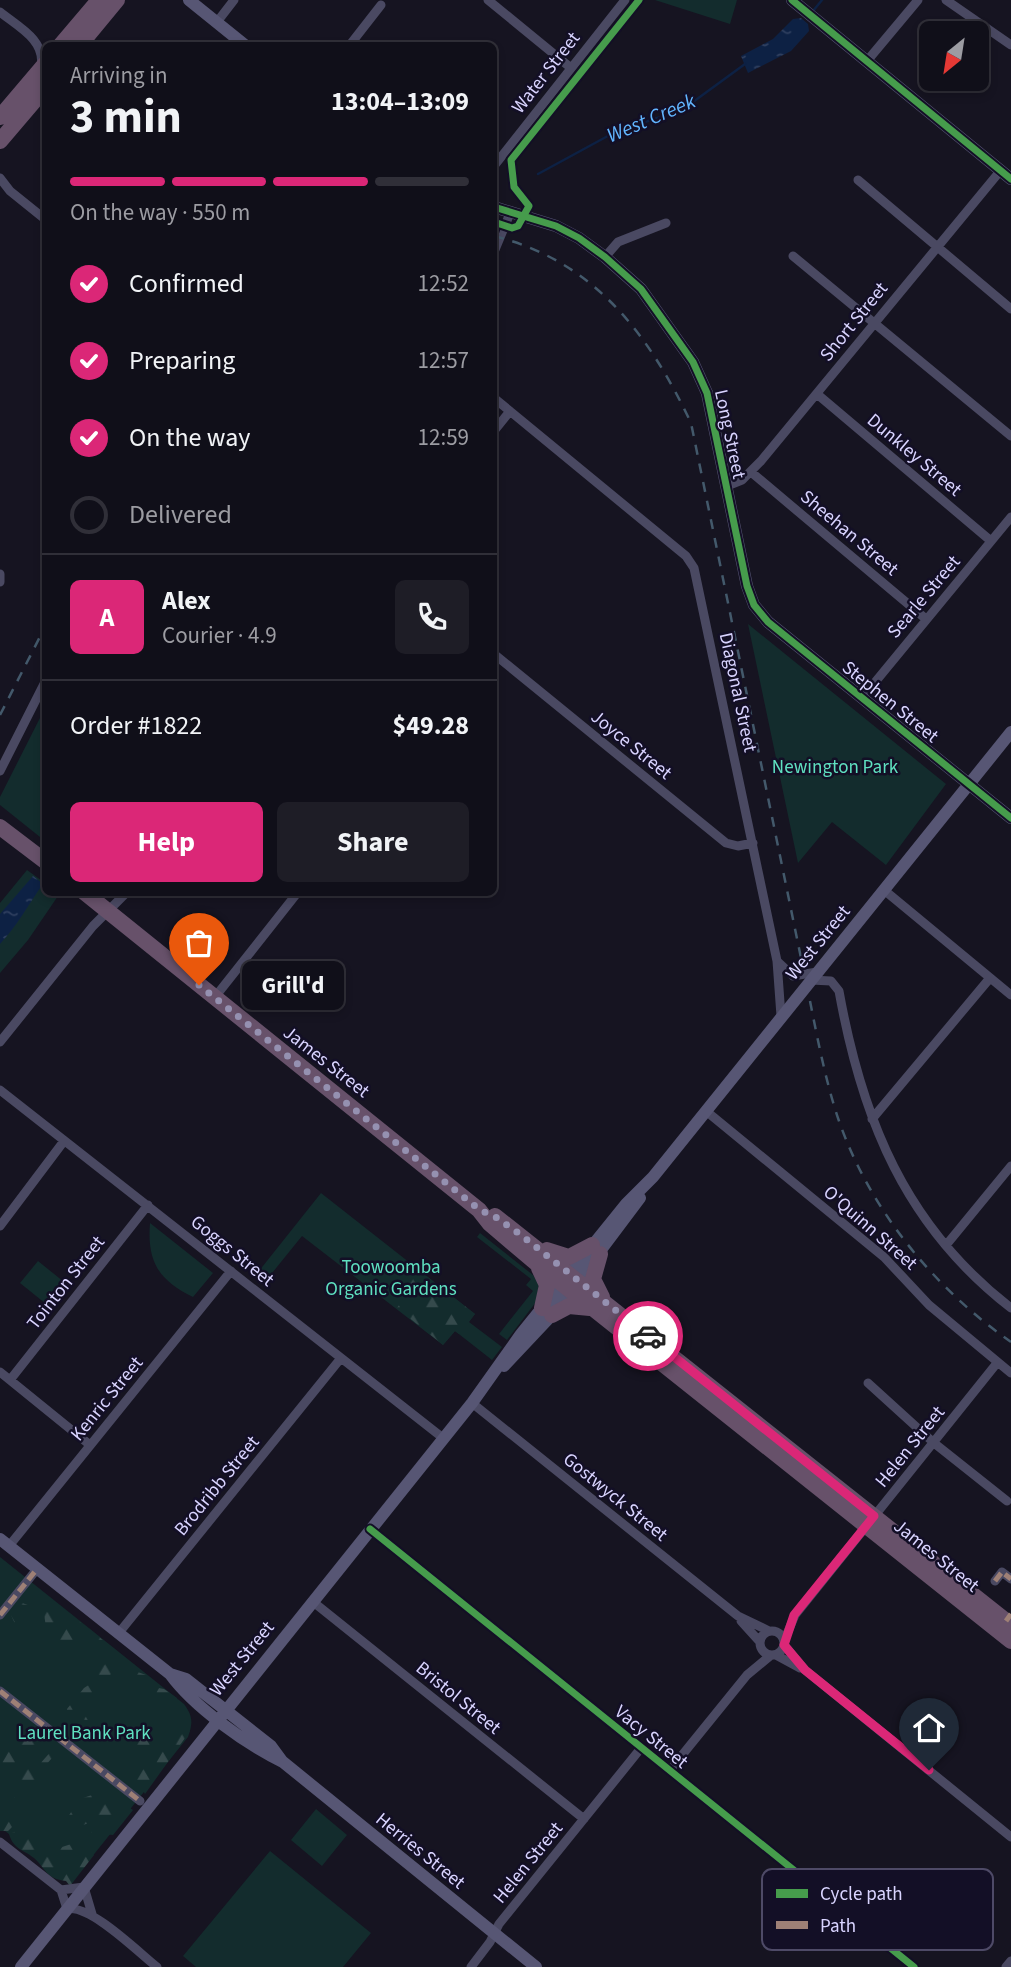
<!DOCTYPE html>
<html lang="en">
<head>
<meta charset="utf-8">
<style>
	:root { --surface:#100f19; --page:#1e1d26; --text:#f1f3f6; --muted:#9c9ca2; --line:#302f38; --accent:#db2777 }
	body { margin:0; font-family:"Source Sans 3",sans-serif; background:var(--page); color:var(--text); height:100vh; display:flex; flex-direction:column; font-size:26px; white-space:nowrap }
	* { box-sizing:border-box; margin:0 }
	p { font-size:23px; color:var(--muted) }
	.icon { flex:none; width:38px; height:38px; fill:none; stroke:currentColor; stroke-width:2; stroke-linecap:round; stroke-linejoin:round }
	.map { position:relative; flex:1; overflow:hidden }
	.side { position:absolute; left:42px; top:42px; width:455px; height:854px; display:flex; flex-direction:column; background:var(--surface); border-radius:10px; box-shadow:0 4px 10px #0003,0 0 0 2px var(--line) }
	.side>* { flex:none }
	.needle { width:46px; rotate:210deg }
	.tools { position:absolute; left:919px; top:21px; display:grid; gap:14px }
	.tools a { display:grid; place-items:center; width:70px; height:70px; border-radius:10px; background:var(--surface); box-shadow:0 4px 10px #0003,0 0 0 2px var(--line); font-size:35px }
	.pin { position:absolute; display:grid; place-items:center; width:60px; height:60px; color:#fff; margin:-72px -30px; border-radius:50% 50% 50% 0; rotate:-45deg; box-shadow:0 0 7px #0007 }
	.pin .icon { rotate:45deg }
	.courier { position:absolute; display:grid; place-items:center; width:70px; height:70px; margin:-35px; border:5px solid #db2777; border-radius:50%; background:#fff; color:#222; box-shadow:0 2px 9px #0007 }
	.bubble { position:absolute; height:49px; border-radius:10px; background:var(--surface); box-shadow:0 4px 10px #0003,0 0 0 2px var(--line); font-size:23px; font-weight:700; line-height:49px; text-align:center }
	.summary em { font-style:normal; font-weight:700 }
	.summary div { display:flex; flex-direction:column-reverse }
	.summary { display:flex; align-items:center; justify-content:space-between; height:119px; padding:0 28px }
	h1 { font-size:46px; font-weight:700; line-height:52px }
	.bar { display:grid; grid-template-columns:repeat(4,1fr); gap:10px 7px; align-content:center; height:84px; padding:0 28px }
	.bar i { height:9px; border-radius:5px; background:var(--line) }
	.bar .current { background:var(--accent) }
	.bar p { grid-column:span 4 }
	.line { display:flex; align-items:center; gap:18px; padding:0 28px; border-top:2px solid var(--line) }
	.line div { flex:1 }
	.round { display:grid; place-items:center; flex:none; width:74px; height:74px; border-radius:10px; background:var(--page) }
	ol { padding:0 28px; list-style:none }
	li { display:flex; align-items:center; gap:21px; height:77px }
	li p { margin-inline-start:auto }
	li .icon { padding:7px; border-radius:50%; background:var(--accent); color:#fff; stroke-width:4 }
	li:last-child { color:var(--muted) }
	li i { width:38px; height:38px; border:4px solid var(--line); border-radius:50% }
	.action { display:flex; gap:14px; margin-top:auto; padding:14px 28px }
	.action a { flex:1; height:80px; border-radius:10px; background:var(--accent); color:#fff; font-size:28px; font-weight:700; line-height:80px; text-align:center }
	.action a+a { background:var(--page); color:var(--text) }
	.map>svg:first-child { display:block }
	.green { fill:#132c2d }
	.forest { fill:url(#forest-firs) }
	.water { fill:url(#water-ripples) }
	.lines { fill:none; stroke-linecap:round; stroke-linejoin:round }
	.stream { stroke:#0d2144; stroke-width:2.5 }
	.street { stroke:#4a4962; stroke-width:9 }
	.secondary { stroke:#575674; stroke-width:12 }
	.highway { stroke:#67516a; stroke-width:16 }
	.rail { stroke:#43596b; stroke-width:2.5; stroke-dasharray:10 9; stroke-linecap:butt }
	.quiet { stroke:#9e8076; stroke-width:5; stroke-dasharray:10 5; stroke-linecap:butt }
	.cycleway-casing { stroke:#130f26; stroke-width:11 }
	.cycleway { stroke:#469c4c; stroke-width:7 }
	.done { stroke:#9591b1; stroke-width:7; stroke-dasharray:0 12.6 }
	.route { stroke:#db2777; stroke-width:9 }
	.labels { text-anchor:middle; stroke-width:5; stroke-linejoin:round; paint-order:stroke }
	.street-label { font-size:19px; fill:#d9d4ff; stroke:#130f26 }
	.park-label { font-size:19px; fill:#5fe0c0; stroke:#130f26 }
	.water-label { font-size:21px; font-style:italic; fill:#62b6ff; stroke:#130f26 }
	.key { fill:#130f26; stroke:#4e4a67; stroke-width:2 }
	.key-label { font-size:19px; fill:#d9d4ff }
</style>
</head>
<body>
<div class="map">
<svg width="1011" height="1967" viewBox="0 0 1011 1967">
	<defs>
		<pattern id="forest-firs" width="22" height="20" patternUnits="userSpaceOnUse" patternTransform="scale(1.75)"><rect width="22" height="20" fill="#132c2d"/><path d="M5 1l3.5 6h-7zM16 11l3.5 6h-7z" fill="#354a4c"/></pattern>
		<pattern id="water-ripples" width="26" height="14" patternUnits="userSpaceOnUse" patternTransform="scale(1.75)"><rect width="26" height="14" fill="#0d2144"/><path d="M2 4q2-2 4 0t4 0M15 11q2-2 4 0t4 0" fill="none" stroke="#304060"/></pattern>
	</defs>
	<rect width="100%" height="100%" fill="#161421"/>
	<!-- green -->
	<path class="green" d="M655 0H737L730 24Z
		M748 624 946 784 886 865 832 822 798 863Z
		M45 708V841L0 805V797Z
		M27 870 45 883 46 892 55 893 58 896 28 940 0 973V903Z
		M321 1193 475 1314 469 1322 502 1347 492 1360 455 1331 443 1345 302 1236 264 1283 255 1276Z
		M150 1223 213 1273 193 1297C158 1280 147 1261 150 1223Z
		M480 1233 533 1275 539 1284 536 1302 507 1340 499 1334 533 1291 526 1285 531 1279 477 1237Z
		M38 1261 69 1286 51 1308 20 1283Z
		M0 1557 184 1704C193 1716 193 1723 188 1737L71 1883 0 1827Z
		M316 1809 347 1835 322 1866 291 1840Z
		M270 1851 371 1933 343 1967H196L183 1956Z"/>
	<!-- forest -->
	<path class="forest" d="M406 1260 475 1314 459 1334 455 1331 443 1345 397 1308 402 1301 421 1313 425 1307 408 1281 403 1283 398 1270Z
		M43 1598 56 1603 118 1652 117 1655 92 1638 61 1645 46 1628 44 1613 38 1615 28 1629 18 1628C11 1617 7 1610 17 1601L33 1607Z
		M105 1664 109 1665 111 1674 93 1700 99 1719 86 1720 67 1715V1709L84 1688 98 1679 99 1669Z
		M135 1671 146 1675 153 1687 164 1689 177 1698 175 1704 164 1708 159 1705 154 1691 129 1682 126 1675Z
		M29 1729 51 1738 40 1753 28 1760 30 1767H37L55 1747 60 1749 44 1767 31 1794 21 1802 14 1825 8 1831H0V1807L20 1794 9 1781 0 1785V1732H17Z
		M190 1731 145 1794 142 1788 125 1784C122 1762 141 1764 149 1749L146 1747 133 1751C134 1722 174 1741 190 1731Z
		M92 1795 114 1797 133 1810 113 1835 103 1834 70 1854 67 1861 72 1867C82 1866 82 1854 91 1851L94 1855 70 1886 66 1881C45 1878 48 1871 34 1858 23 1849 14 1850 9 1834L17 1831 36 1842 45 1855 56 1856 62 1847 87 1839 95 1827 89 1823 80 1826 65 1839 57 1833 80 1799Z"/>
	<!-- water -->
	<path class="water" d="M801 18 808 24 809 31 791 51 748 73 741 56 773 39 793 19Z
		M33 876 43 884C28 905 17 926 0 944V914Z"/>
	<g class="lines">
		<!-- stream -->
		<path class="stream" d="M813 11 822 0
			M538 174 617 131 682 110 745 64"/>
		<!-- street -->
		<path class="street" d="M488 0 571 68
			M946 0 1011 45
			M0 12C17 26 46 40 41 66
			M217 22 234 0
			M349 46 381 5
			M867 61 918 0
			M494 166 625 0
			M0 178 10 191 46 220
			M858 180 1011 309
			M494 252 511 211
			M793 256 1011 436
			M605 257 618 242 666 223
			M817 394 991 541
			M494 398 686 556 694 568 777 961 781 1016
			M494 431 510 411
			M751 472 926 619
			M727 486 742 480 761 461 1001 170
			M0 574V582
			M494 654 726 843 738 846 753 843
			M862 698 1011 517
			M0 771 46 680
			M884 890 1011 995
			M778 962 793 976 817 972
			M811 980 831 981 839 991C862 1119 905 1226 1011 1308
			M215 997 298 892
			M0 1042 93 926 127 892
			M0 1090 443 1438
			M706 1111 884 1257 929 1305 1011 1373
			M872 1119 990 978
			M0 1226 64 1141
			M947 1244 1011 1166
			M0 1372 90 1445
			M10 1380 148 1205
			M868 1383 934 1443 1007 1501
			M472 1403 738 1616 769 1631
			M370 1529 914 1967
			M9 1546 231 1271
			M995 1581 1002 1572 1011 1579
			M312 1601 584 1819
			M0 1615 37 1569
			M741 1621 760 1642
			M760 1643a12 12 0 1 1 24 0a12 12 0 1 1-24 0Z
			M118 1634 341 1358
			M784 1641 795 1615 997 1363
			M784 1645 805 1670 1011 1837
			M776 1655 800 1668
			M0 1691 140 1801
			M670 1770 747 1675 770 1656
			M0 1842 61 1890 67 1909C90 1904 138 1952 157 1967
			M61 1890 84 1887 92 1914
			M471 1967 490 1942 499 1924 641 1748
			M1006 1967 1011 1961"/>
		<!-- secondary -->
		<path class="secondary" d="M189 0 246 46
			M792 0 1011 179
			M494 207 556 226 579 238 605 257 641 289 693 362 707 393 747 586 754 605 768 622 1011 818
			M504 1366 552 1315 640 1198
			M0 1539 170 1674C194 1707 246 1744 283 1762L536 1967
			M170 1674 186 1679 271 1746 282 1761
			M21 1967 472 1403 521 1334 626 1204 653 1177 1011 732"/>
		<!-- highway -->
		<path class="highway" d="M60 46 99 0
			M79 46 117 0
			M0 117 46 63
			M0 141 46 87
			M0 827 46 862
			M84 892 479 1210 490 1224 536 1263 1011 1641
			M495 1216 1011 1625
			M547 1250 569 1257 592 1245
			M600 1254 593 1279 602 1297
			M539 1268 547 1285 542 1308
			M552 1315 569 1306 590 1308"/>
		<!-- rail -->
		<path class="rail" d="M494 236C594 261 649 334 691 423L801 958
			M0 715 46 625
			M810 1001C818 1041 826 1083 839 1121 870 1210 935 1289 1011 1342"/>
		<!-- quiet -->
		<path class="quiet" d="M995 1581 1002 1572 1011 1579
			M0 1615 37 1569
			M1006 1621 1011 1614
			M0 1691 140 1801"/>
		<defs>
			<path id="cycleway" d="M792 0 1011 179
				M494 207 556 226 579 238 605 257 641 289 693 362 707 393 747 586 754 605 768 622 1011 818
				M494 231 497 223 512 228 518 226 529 206 514 187 511 160 639 0
				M370 1529 914 1967"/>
		</defs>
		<!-- cycleway casing -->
		<use href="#cycleway" class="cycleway-casing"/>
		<!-- cycleway -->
		<use href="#cycleway" class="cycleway"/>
	</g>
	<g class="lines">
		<!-- done -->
		<path class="done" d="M199 985 480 1210 494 1216 521 1235 648 1336"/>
		<!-- route -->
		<path class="route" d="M648 1336 874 1516 794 1615 784 1645 805 1670 929 1770"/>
	</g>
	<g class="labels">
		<!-- street labels -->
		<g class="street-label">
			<text transform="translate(545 72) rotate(-52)" y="7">Water Street</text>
			<text transform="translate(853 321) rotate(-51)" y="7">Short Street</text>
			<text transform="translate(731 434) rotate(78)" y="7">Long Street</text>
			<text transform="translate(915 454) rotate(40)" y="7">Dunkley Street</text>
			<text transform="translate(850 532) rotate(40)" y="7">Sheehan Street</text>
			<text transform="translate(923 596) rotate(-50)" y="7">Searle Street</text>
			<text transform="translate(739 692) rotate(78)" y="7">Diagonal Street</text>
			<text transform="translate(891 701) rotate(39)" y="7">Stephen Street</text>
			<text transform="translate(632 744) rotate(39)" y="7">Joyce Street</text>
			<text transform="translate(817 942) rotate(-51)" y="7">West Street</text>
			<text transform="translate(327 1061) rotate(38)" y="7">James Street</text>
			<text transform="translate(871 1227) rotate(41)" y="7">O'Quinn Street</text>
			<text transform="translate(233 1250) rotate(39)" y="7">Goggs Street</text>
			<text transform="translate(65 1282) rotate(-52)" y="7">Tointon Street</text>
			<text transform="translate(106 1398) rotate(-51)" y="7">Kenric Street</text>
			<text transform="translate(909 1446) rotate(-51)" y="7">Helen Street</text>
			<text transform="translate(216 1485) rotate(-51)" y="7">Brodribb Street</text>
			<text transform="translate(616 1496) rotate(39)" y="7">Gostwyck Street</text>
			<text transform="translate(937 1555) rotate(39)" y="7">James Street</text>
			<text transform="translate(241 1658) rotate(-51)" y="7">West Street</text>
			<text transform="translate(459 1697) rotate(39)" y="7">Bristol Street</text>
			<text transform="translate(652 1736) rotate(39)" y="7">Vacy Street</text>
			<text transform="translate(421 1850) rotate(39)" y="7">Herries Street</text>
			<text transform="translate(527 1862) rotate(-51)" y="7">Helen Street</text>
		</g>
		<!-- park labels -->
		<g class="park-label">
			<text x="835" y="773">Newington Park</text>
			<text x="391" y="1273">Toowoomba<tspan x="391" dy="22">Organic Gardens</tspan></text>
			<text x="84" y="1739">Laurel Bank Park</text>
		</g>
		<!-- water labels -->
		<g class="water-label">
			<text transform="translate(651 118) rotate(-23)" y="7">West Creek</text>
		</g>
	</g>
	<!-- legend -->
	<rect x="762" y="1869" width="231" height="81" rx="10" class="key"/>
	<rect x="776" y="1889" width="32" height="9" fill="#469c4c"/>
	<rect x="776" y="1921" width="32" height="8" fill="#9e8076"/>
	<g class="key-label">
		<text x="820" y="1900">Cycle path</text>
		<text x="820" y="1932">Path</text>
	</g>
</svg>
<div class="tools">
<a><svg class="needle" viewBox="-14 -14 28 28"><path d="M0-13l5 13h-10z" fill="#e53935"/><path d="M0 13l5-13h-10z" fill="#9c9ca2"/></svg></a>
</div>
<div class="pin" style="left:199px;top:985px;background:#ea580c"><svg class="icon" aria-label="bag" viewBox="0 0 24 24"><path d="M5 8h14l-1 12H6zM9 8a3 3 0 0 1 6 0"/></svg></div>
<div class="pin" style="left:929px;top:1770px;background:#1f2937"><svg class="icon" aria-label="home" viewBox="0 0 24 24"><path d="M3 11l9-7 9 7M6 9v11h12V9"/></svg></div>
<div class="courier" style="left:648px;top:1336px"><svg class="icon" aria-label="car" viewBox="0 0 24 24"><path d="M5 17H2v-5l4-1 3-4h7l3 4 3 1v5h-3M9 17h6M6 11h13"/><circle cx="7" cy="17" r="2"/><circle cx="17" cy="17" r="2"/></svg></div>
<div class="bubble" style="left:242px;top:961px;width:102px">Grill'd</div>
<section class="side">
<div class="summary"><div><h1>3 min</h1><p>Arriving in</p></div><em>13:04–13:09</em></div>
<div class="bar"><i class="current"></i><i class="current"></i><i class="current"></i><i></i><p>On the way · 550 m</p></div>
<ol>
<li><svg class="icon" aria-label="check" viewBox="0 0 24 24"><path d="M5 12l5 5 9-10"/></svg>Confirmed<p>12:52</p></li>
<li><svg class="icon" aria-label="check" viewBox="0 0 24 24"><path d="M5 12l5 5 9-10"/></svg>Preparing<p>12:57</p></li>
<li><svg class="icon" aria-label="check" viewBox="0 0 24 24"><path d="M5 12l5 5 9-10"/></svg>On the way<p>12:59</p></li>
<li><i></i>Delivered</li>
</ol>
<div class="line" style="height:126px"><b class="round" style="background:var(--accent);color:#fff">A</b><div><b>Alex</b><p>Courier · 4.9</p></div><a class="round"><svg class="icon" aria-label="phone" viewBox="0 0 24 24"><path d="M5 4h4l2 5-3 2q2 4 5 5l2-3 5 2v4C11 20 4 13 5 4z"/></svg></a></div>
<div class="line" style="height:91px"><div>Order #1822</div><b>$49.28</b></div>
<div class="action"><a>Help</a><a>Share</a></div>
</section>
</div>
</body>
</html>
